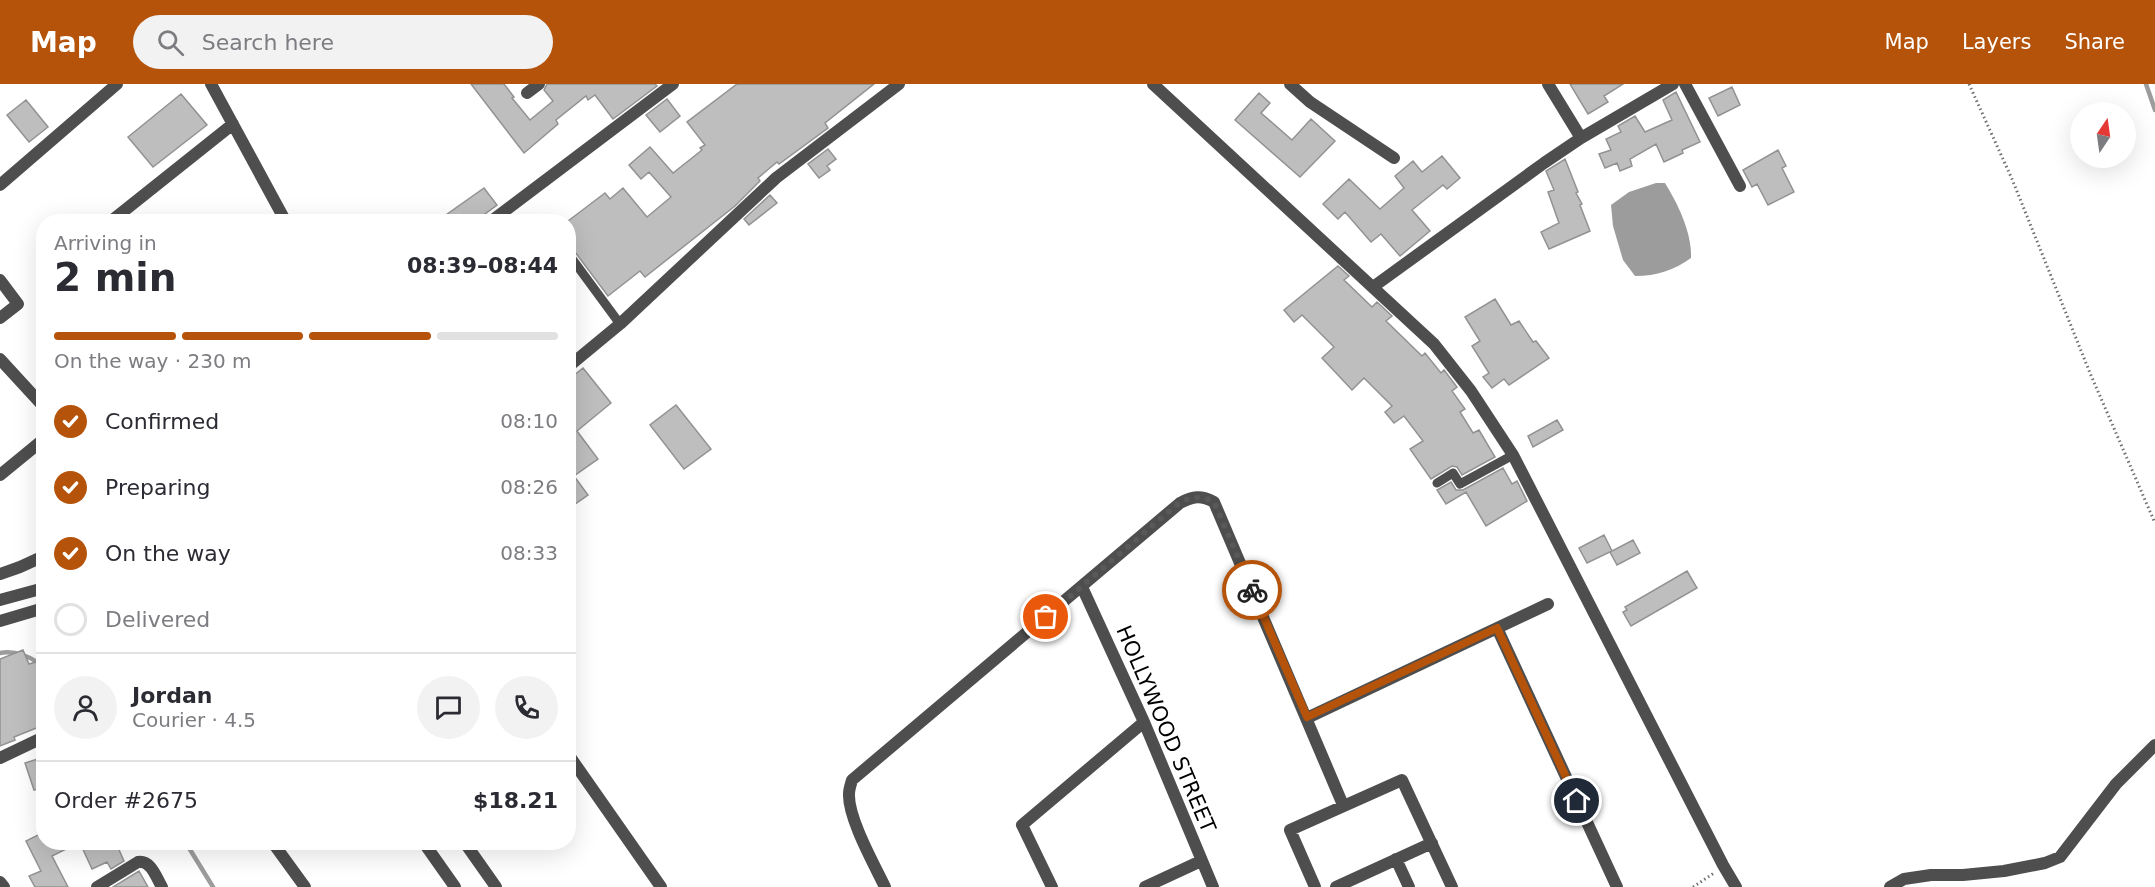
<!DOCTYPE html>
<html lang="en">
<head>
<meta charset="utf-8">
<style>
	:root { --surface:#fff; --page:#f2f2f3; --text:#2b2b33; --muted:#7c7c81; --line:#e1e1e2; --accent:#b45309 }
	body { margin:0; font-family:"DejaVu Sans",sans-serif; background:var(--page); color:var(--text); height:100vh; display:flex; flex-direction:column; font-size:22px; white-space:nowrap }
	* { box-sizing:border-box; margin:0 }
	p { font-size:20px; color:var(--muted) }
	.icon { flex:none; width:33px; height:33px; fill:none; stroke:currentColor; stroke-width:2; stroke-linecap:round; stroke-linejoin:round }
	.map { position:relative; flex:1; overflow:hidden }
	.details { position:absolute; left:36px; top:130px; width:540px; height:636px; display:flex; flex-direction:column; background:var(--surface); border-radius:24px; box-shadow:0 6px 24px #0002 }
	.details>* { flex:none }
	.needle { width:39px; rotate:13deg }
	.buttons { position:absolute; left:2070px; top:18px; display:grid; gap:12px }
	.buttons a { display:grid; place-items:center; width:66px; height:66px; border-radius:50%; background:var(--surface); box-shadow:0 6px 24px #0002; font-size:30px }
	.pin { position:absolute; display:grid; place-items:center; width:51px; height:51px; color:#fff; margin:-26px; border:3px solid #fff; border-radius:50%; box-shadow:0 2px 6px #0007 }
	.courier { position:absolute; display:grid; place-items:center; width:60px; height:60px; margin:-30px; border:4px solid #b45309; border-radius:50%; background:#fff; color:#222; box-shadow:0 2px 8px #0007 }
	.overview em { font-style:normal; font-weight:600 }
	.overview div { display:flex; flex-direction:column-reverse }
	.overview { display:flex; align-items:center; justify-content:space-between; height:102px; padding:0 18px }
	h1 { font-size:39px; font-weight:600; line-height:45px }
	.bar { display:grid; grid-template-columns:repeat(4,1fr); gap:9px 6px; align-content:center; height:72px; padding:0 18px }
	.bar i { height:8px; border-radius:4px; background:var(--line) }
	.bar .on { background:var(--accent) }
	.bar p { grid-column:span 4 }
	.line { display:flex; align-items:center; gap:15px; padding:0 18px; border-top:2px solid var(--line) }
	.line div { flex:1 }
	.round { display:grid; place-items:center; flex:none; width:63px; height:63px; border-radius:32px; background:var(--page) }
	ol { padding:0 18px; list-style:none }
	li { display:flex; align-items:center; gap:18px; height:66px }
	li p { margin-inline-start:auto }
	li .icon { padding:6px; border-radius:50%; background:var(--accent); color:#fff; stroke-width:4 }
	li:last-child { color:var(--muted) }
	li i { width:33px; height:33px; border:3px solid var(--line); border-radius:50% }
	header { display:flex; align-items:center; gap:36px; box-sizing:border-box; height:84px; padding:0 30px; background:var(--accent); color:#fff }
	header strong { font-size:28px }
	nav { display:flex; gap:33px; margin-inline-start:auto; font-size:21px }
	.search { width:420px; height:54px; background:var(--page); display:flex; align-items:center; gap:15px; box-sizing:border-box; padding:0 21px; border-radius:33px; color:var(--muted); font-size:22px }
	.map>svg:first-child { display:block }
	.water { fill:#9c9c9c }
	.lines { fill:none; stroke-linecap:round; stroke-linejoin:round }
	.stream { stroke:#9c9c9c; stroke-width:4.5 }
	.building { fill:#bebebe; stroke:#929292; stroke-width:1.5 }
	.path { stroke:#707070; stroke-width:3; stroke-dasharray:1.5 3; stroke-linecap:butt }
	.service { stroke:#4e4e4e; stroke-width:9 }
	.minor { stroke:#4e4e4e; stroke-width:12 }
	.tertiary { stroke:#4e4e4e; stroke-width:12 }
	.done { stroke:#595959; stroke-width:6; stroke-dasharray:0 10.8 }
	.route { stroke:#b45309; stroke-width:8 }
	.labels { text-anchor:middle; stroke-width:5; stroke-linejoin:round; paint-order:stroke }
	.street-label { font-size:21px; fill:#000; stroke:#fff }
</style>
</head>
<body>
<header>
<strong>Map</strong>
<div class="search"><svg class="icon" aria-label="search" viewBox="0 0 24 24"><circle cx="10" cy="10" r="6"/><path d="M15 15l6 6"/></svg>Search here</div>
<nav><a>Map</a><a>Layers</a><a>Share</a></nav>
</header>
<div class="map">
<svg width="2155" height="803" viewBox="0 0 2155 803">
	<rect width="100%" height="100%" fill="#fff"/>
	<!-- water -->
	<path class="water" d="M1656 99H1665C1678 120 1692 149 1691 174 1674 186 1657 192 1635 192L1623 176 1613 142 1611 121 1629 108Z"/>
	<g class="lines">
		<!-- stream -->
		<path class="stream" d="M2146 0 2155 26
			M0 569C15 566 33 573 44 584
			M186 759 213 803"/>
	</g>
	<!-- building -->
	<path class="building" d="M471 0H504L514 13 512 14 530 36 553 17 544 6 547 0H655L657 2 613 35 595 11 588 16 586 12 556 36 558 40 524 69Z
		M737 0H874L825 39 828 44 779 80 777 78 758 94 760 97 735 122 645 193 640 187 608 212 575 168 568 166V137L605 109 610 115 623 104 647 133 671 113 649 88 641 95 629 81 650 63 673 89 702 66 700 64 705 61 687 38Z
		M1570 0H1623L1604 12 1608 18 1588 30Z
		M1732 3 1740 21 1718 32 1709 14Z
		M1676 8 1700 58 1682 66 1683 69 1664 78 1656 60 1630 75 1632 82 1620 87 1617 79 1605 84 1599 70 1611 66 1606 55 1621 48 1618 42 1635 32 1645 48 1672 36 1663 16Z
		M1259 9 1270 19 1261 29 1292 56 1311 35 1335 57 1300 93 1235 36Z
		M181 10 207 41 153 83 128 53Z
		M667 15 680 32 660 48 646 31Z
		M26 16 48 43 29 58 7 31Z
		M828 65 836 75 827 82 830 86 819 94 808 80Z
		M1778 66 1786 82 1782 84 1794 108 1768 121 1757 100 1752 103 1743 86Z
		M1442 72 1460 94 1447 105 1443 101 1412 126 1430 147 1400 172 1381 150 1371 158 1345 128 1338 135 1323 120 1349 95 1380 125 1404 104 1395 92 1413 77 1422 88Z
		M1565 75 1578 108 1576 109 1582 120 1580 121 1590 147 1549 165 1541 148 1559 139 1548 108 1554 106 1546 87Z
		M484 104 497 121 474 138H436Z
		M770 111 777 119 749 141 744 135Z
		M1338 182 1349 192 1344 196 1372 223 1377 218 1392 232 1386 237 1422 272 1425 269 1441 289 1444 286 1457 303 1452 307 1465 325 1460 328 1473 349 1479 346 1495 373 1462 391 1457 383 1452 382 1431 395 1410 365 1423 357 1404 332 1394 339 1385 328 1392 322 1364 294 1352 306 1322 274 1334 263 1302 231 1294 238 1284 226Z
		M1495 215 1511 241 1519 237 1533 258 1536 257 1549 274 1509 301 1504 295 1492 304 1483 293 1489 289 1472 262 1480 257 1465 233Z
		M583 284 611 319 577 347 598 375 574 392 588 411 568 425V296Z
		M676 321 711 365 684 385 650 341Z
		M1557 336 1563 346 1533 363 1528 352Z
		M1503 384 1512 400 1517 397 1527 417 1486 442 1466 408 1446 420 1437 406 1451 398 1456 406H1463Z
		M1604 451 1612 467 1587 479 1579 464Z
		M1633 456 1640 469 1617 481 1610 468Z
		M1687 487 1697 504 1631 542 1623 528 1627 526 1625 523Z
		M23 566 29 580 36 578 44 595V641L14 653 15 656 0 662V575Z
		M44 673V703L34 706 25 679Z
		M44 748V759H78L52 772 68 803H35L29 792 41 787 26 757Z
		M80 759H116L124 777 111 785 107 778 92 785Z
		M139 787 148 803H113Z"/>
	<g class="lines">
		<!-- path -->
		<path class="path" d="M1969 0 2012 95 2090 289 2155 439
			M1693 803 1714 789"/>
		<!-- service -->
		<path class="service" d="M570 172 620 240
			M1437 399 1453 389 1460 400 1513 371"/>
		<!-- minor -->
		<path class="minor" d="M211 0 286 138
			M1290 0 1310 18 1394 74
			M1548 0 1581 54
			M1685 0 1740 102
			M527 9 539 0
			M0 101 117 0
			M110 138 233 40
			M490 138 673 0
			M0 196 18 220 0 234
			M1373 203 1544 79 1581 54 1673 0
			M0 275 44 323
			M568 283 620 240 776 94 899 0
			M0 391 44 355
			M0 490 20 483 44 472
			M1082 503 1144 638 1213 803
			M0 537 44 524
			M1497 544 1617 803
			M1307 634 1548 520
			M568 670 661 803
			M0 674 44 653
			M273 759 305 803
			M1396 775 1409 803
			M0 798 4 803
			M97 803 138 778C151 776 156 793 162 803
			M885 803C874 780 848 734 849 710 849 705 851 700 852 696L1180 419C1193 412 1201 411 1214 418L1343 721
			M1052 803 1022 741 1144 638
			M1145 803 1201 777
			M1315 803 1290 746 1402 696 1452 803
			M1336 803 1432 759
			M1890 803 1904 795 1931 791H1963L2004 787 2045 779 2060 773 2116 700 2155 661"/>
		<!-- tertiary -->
		<path class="tertiary" d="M1153 0 1434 260 1471 307 1513 371 1723 781 1736 803
			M0 516 44 504
			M424 759 455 803
			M465 759 496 803"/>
	</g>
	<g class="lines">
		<!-- done -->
		<path class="done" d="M1046 533 1180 418C1193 413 1201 411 1214 418L1252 506"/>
		<!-- route -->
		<path class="route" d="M1252 506 1307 633 1497 544 1577 717"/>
	</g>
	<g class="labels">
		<!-- street labels -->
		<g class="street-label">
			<text transform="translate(1166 645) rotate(67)" y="7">HOLLYWOOD STREET</text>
		</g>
	</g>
</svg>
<div class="buttons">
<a><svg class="needle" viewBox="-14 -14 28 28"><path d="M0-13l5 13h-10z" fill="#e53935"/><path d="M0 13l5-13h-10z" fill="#7c7c81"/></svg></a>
</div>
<div class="pin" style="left:1046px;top:533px;background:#ea580c"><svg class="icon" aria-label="bag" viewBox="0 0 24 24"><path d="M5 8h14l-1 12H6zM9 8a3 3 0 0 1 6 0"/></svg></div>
<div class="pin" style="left:1577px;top:717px;background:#1f2937"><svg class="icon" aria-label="home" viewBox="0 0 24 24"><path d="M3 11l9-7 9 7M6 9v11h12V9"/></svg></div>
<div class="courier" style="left:1252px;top:506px"><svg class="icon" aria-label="bike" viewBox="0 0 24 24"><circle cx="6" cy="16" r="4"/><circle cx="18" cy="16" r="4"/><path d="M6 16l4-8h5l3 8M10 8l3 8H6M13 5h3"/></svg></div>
<section class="details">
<div class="overview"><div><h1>2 min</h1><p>Arriving in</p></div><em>08:39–08:44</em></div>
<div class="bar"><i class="on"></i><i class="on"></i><i class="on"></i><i></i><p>On the way · 230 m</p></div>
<ol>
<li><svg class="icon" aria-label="check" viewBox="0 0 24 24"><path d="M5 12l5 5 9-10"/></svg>Confirmed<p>08:10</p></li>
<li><svg class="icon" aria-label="check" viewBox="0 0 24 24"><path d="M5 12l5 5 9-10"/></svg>Preparing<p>08:26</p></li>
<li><svg class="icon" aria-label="check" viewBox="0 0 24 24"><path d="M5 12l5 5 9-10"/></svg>On the way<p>08:33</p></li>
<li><i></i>Delivered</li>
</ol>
<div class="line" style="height:108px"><a class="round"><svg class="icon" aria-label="person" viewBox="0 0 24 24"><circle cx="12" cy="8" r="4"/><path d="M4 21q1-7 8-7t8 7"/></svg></a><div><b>Jordan</b><p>Courier · 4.5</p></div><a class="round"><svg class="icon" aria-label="chat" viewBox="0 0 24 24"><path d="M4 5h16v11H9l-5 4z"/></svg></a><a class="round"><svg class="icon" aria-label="phone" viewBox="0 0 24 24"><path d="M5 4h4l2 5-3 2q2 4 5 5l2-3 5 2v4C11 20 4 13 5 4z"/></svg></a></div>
<div class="line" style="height:78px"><div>Order #2675</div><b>$18.21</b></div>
</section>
</div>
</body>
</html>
